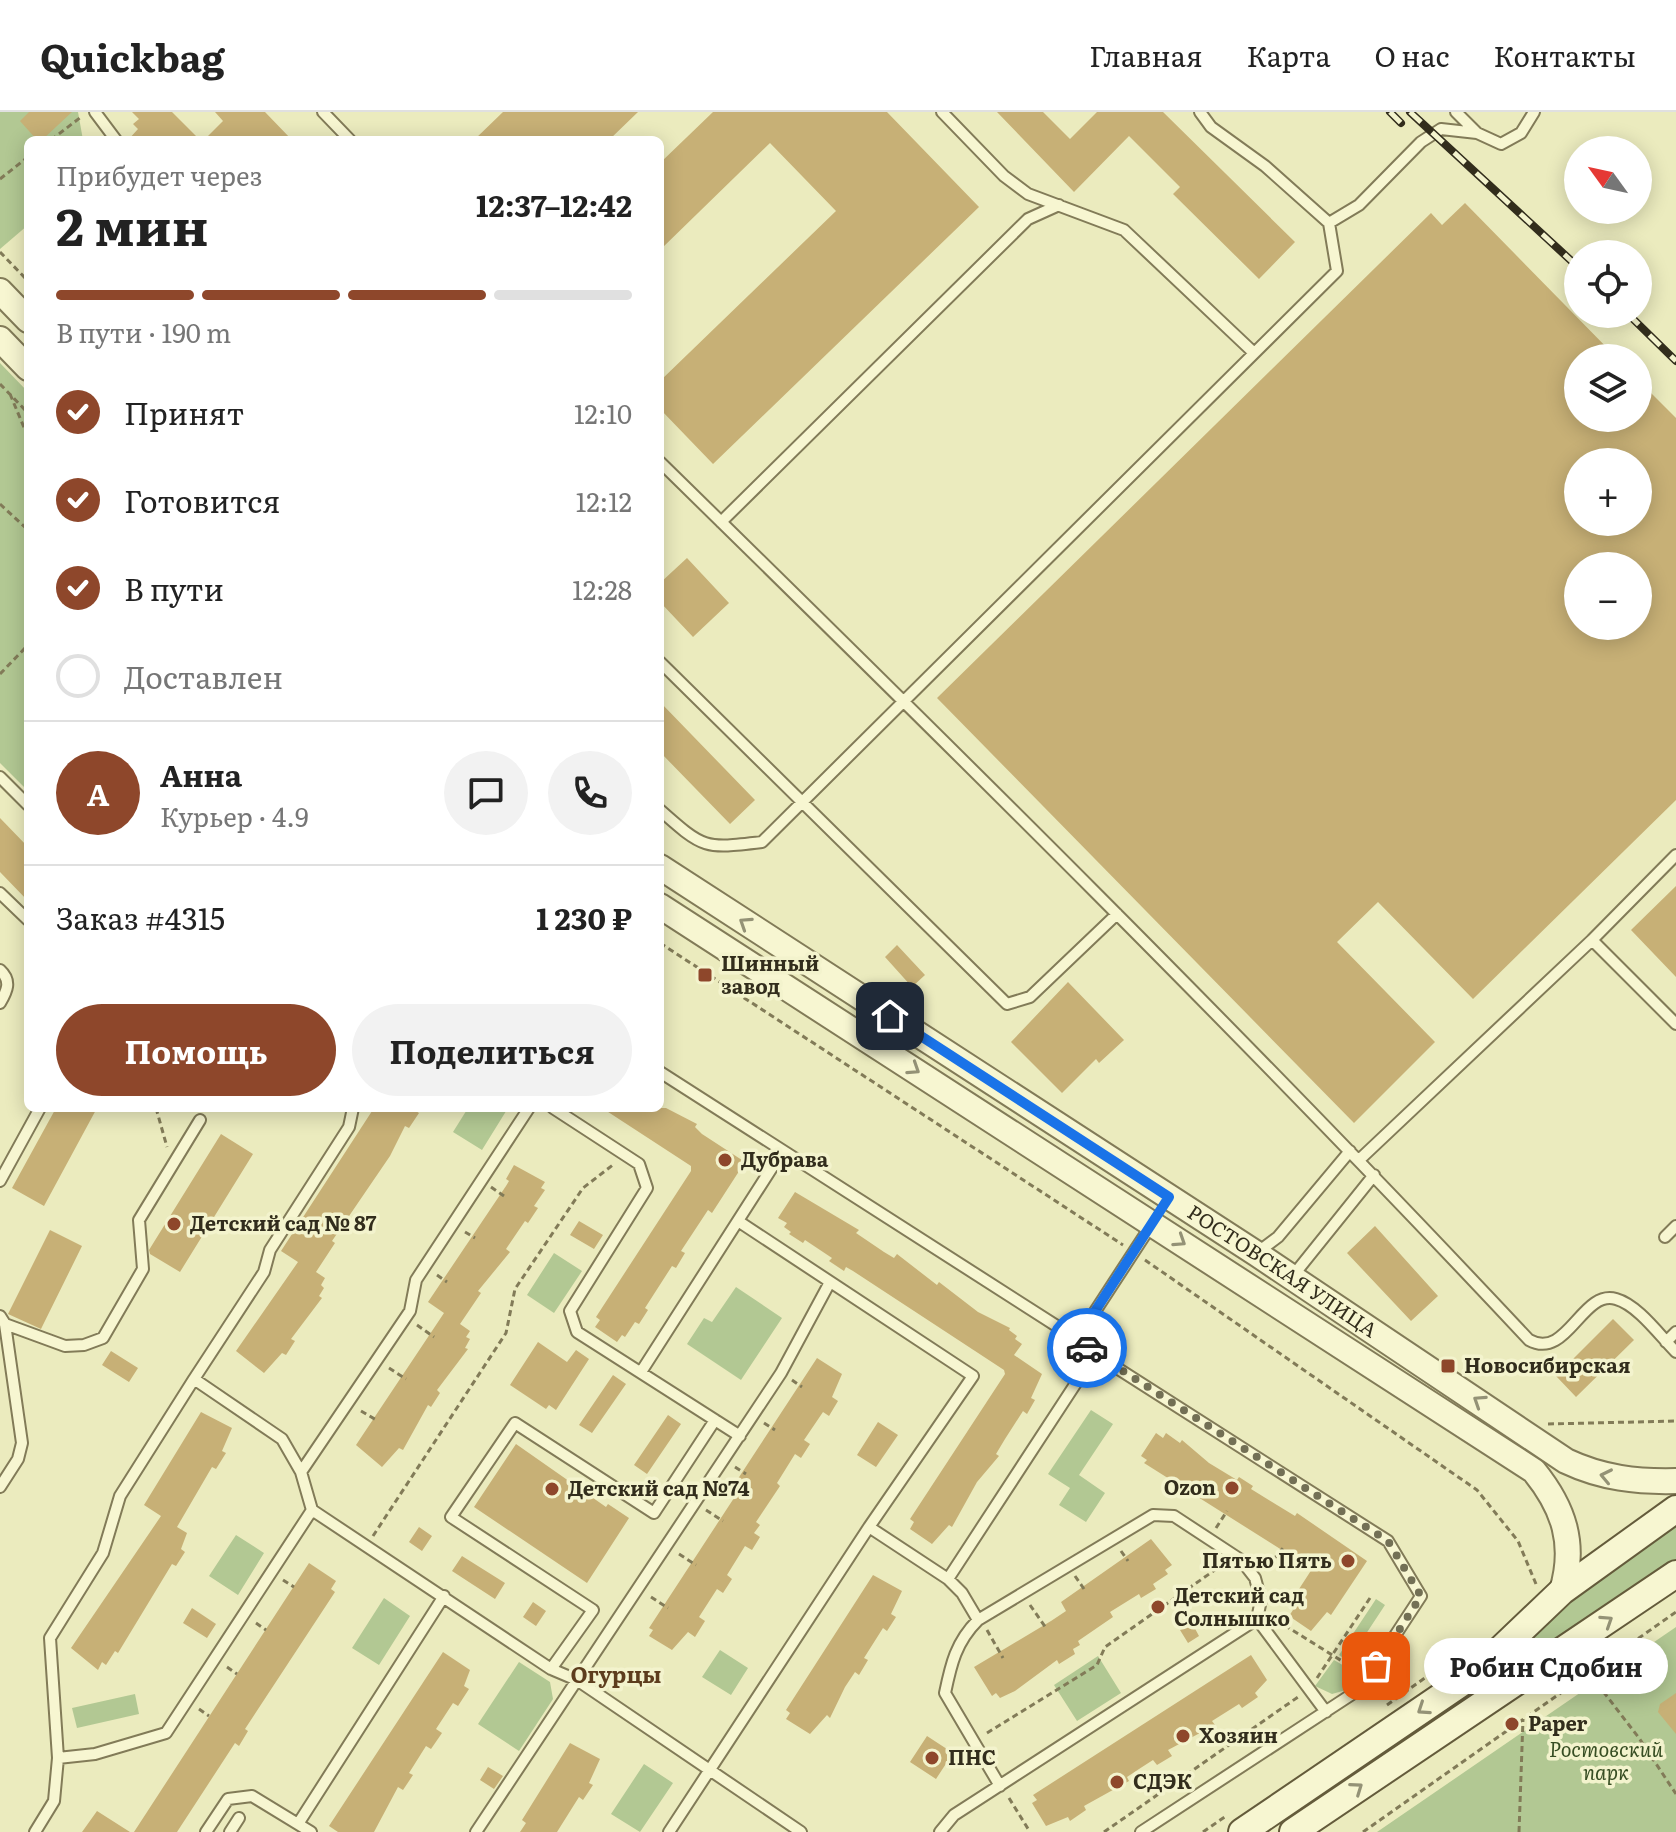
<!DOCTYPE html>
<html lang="ru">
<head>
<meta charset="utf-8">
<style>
	:root { --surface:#fff; --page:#f2f2f2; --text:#222; --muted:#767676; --line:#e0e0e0; --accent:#8e472b }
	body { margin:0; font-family:Literata,serif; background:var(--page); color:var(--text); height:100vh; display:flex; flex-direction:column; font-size:30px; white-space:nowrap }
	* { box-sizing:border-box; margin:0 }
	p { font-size:26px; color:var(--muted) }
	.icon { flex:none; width:44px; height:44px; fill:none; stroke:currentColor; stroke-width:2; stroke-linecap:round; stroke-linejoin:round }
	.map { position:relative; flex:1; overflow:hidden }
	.sheet { position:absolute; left:24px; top:24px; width:640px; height:976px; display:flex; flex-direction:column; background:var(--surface); border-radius:12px; box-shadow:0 4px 20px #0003 }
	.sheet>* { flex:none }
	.needle { width:52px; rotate:303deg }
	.buttons { position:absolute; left:1564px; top:24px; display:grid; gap:16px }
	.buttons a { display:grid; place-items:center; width:88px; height:88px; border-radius:50%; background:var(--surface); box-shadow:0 4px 20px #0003; font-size:40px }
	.pin { position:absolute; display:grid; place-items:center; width:68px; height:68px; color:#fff; margin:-34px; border-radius:16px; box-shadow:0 4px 12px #0006 }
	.courier { position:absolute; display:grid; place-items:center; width:80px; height:80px; margin:-40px; border:6px solid #1a73e8; border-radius:50%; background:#fff; color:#222; box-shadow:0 2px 10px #0007 }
	.bubble { position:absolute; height:56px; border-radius:28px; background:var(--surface); box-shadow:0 4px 20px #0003; font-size:26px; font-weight:700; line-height:56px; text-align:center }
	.overview em { font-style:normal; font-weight:700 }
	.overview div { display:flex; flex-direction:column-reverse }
	.overview { display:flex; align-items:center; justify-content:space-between; height:136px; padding:0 32px }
	h1 { font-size:52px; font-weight:700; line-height:60px }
	.bar { display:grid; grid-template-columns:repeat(4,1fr); gap:12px 8px; align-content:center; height:96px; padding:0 32px }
	.bar i { height:10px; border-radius:6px; background:var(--line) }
	.bar .current { background:var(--accent) }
	.bar p { grid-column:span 4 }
	.line { display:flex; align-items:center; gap:20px; padding:0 32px; border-top:2px solid var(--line) }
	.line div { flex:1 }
	.round { display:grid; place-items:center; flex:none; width:84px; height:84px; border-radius:42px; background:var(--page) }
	ol { padding:0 32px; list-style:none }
	li { display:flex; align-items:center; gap:24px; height:88px }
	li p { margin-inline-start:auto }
	li .icon { padding:8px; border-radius:50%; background:var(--accent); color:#fff; stroke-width:4 }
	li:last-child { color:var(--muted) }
	li i { width:44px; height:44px; border:4px solid var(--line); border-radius:50% }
	.button { display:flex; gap:16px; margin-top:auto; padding:16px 32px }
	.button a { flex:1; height:92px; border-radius:48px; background:var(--accent); color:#fff; font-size:32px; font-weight:700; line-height:92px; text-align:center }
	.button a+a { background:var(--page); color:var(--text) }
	header { display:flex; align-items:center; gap:48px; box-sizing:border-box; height:112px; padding:0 40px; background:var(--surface); border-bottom:2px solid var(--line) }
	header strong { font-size:38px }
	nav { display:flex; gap:44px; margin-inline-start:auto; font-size:28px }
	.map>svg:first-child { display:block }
	.green { fill:#b2c893 }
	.building { fill:#c7b076; fill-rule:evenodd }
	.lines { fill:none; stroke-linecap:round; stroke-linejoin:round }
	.service-casing { stroke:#827b58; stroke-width:14 }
	.tertiary-casing { stroke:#827b58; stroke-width:28 }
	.secondary-casing { stroke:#645b3b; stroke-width:30 }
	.path { stroke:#827b58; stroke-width:3; stroke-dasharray:6 4; stroke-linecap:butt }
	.service { stroke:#f7f6d1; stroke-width:10 }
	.tertiary { stroke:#f7f6d1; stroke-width:24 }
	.secondary { stroke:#f7f6d1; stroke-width:26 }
	.rail-casing { stroke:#322d1c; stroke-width:8 }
	.rail { stroke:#f3f3cd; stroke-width:5; stroke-dasharray:15; stroke-linecap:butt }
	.oneway { stroke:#949276 }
	.done { stroke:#737055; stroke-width:8; stroke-dasharray:0 14.4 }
	.route { stroke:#1a73e8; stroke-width:10 }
	.poi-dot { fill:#8e472b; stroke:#f3f3cd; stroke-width:3 }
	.labels { text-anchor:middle; stroke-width:7; stroke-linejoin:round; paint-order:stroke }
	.poi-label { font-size:20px; font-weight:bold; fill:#322d1c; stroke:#f3f3cd; text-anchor:start }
	.street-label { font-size:20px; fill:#322d1c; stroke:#f3f3cd }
	.park-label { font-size:20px; font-style:italic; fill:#374e23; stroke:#f3f3cd }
	.neighbourhood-label { font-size:22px; font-weight:bold; fill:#5d3d1d; stroke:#f3f3cd }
</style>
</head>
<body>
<header>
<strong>Quickbag</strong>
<nav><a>Главная</a><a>Карта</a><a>О нас</a><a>Контакты</a></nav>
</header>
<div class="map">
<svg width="1676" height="1720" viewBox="0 0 1676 1720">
	<rect width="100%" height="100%" fill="#ebebbe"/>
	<!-- green -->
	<path class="green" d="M0 0H78L83 28H28V113L0 137Z
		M0 251 28 280V679L0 651Z
		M468 996H508L482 1038 453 1020Z
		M554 1141 582 1159 554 1201 527 1183Z
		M736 1175 782 1206 741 1268 687 1232 704 1206 712 1210Z
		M1091 1298 1113 1312 1079 1363 1105 1381 1086 1410 1059 1393 1070 1376 1048 1362Z
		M1676 1406V1451C1649 1469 1562 1541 1532 1529L1539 1510Z
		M236 1423 264 1441 238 1483 209 1464Z
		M384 1486 410 1504 379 1553 352 1536Z
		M1376 1487 1385 1493 1358 1534 1366 1544 1360 1557 1339 1543Z
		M1676 1515V1720H1377Z
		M720 1538 748 1556 731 1583 702 1565Z
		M1098 1544 1121 1581 1077 1609 1054 1573Z
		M1334 1548 1358 1562 1346 1578 1332 1582 1315 1574Z
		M519 1550 550 1570 553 1587 519 1639 478 1612Z
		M135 1582 139 1602 77 1616 72 1596Z
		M644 1652 673 1671 640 1720 611 1702Z"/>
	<!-- building -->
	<path class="building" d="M29 0H72L42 28H37L20 9Z
		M132 0H172L200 28H128L138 17 133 12 139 7Z
		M215 0H265L292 28H204L223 9Z
		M503 0H638L609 28H474Z
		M713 0H887L979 95 713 352 660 297V269L836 99 770 31 660 138V51Z
		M997 0H1043L1070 27 1097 0H1163L1295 130 1259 167 1173 82 1180 75 1129 24 1074 80Z
		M1465 91 1617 246H1578V306H1638V268L1676 306V688L1473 887 1378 790 1337 830 1435 930 1354 1011 937 586 1431 101 1442 113ZM1578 350H1638V410H1578ZM1578 454H1638V514H1578Z
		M687 446 729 491 693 525 660 490V471Z
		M660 590 755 688 730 712 660 640Z
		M0 706 28 735V789L0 760Z
		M1676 774V865L1631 818Z
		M897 833 925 863 912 875 885 845Z
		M1068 870 1124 928 1099 951 1096 947 1062 981 1011 930Z
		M56 996H97L44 1094 12 1076Z
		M374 996H411L419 1001 409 1016 405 1014 390 1044 332 1129 335 1131 316 1160 325 1166 321 1173 324 1176 319 1184 322 1186 291 1227 295 1229 286 1243 282 1241 264 1261 236 1239 298 1150 281 1139Z
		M602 996H666L697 1012 695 1015 702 1022 745 1050 712 1101 708 1098 681 1139 685 1141 676 1156 672 1154 645 1196 648 1198 639 1212 635 1210 625 1225 622 1223 617 1230 595 1215 600 1208 596 1205 691 1059V1054Z
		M221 1022 253 1042 180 1160 150 1142 149 1138Z
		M514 1053 545 1070 541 1076 545 1078 534 1094 538 1096 528 1111 525 1109 506 1137 510 1140 478 1179 481 1181 460 1212 470 1219 466 1225 470 1227 465 1236 468 1237 437 1278 440 1281 431 1295 428 1293 403 1338 399 1336 382 1355 356 1333 444 1201 428 1190 506 1074 509 1069 506 1067Z
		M795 1080 859 1118 856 1121 884 1140 894 1146 897 1142 937 1173 939 1170 978 1200 1010 1216 1009 1218 1017 1224 1015 1227 1022 1232 1014 1243 1042 1262 1031 1286 1035 1288 1027 1302 1023 1299 1005 1327 996 1342 999 1344 977 1370 952 1415 949 1413 932 1432 910 1417 914 1410 910 1407 1005 1262 1004 1258 853 1159 846 1155 844 1159 829 1149 832 1146 805 1128 803 1131 789 1122 791 1120 784 1115 787 1111 778 1106Z
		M579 1109 603 1123 594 1137 570 1123Z
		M1375 1114 1438 1184 1411 1209 1347 1141Z
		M50 1118 82 1134 41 1217 8 1202Z
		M1613 1207 1634 1228 1576 1285 1556 1264Z
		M538 1230 567 1250 576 1238 589 1247 556 1298 549 1293 546 1297 510 1273Z
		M111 1239 138 1256 129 1270 102 1253Z
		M817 1246 842 1262 832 1285 838 1289 829 1304 823 1300 804 1328 810 1332 801 1346 795 1342 777 1371 780 1374 756 1410 760 1413 754 1421 760 1425 752 1438 745 1434 727 1463 732 1467 723 1481 717 1477 699 1505 705 1509 695 1525 688 1520 672 1538 649 1524 653 1518 649 1516 734 1386 728 1382Z
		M613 1263 626 1272 592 1321 579 1313Z
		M201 1300 232 1316 222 1339 226 1341 216 1357 212 1355 177 1415 187 1421 181 1437 185 1440 176 1454 172 1452 118 1541 115 1539 106 1553 102 1550 98 1558 71 1536 161 1404 144 1393Z
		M668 1303 681 1312 647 1362 634 1353Z
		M878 1310 898 1323 876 1355 857 1343Z
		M1156 1321 1163 1326 1166 1321 1180 1331 1182 1328 1209 1351 1237 1368 1239 1365 1253 1374 1251 1377 1295 1404 1297 1401 1367 1449 1331 1503 1327 1500 1311 1519 1289 1504 1293 1498 1288 1494 1312 1457 1144 1351 1147 1348 1141 1344Z
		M516 1332 606 1395 608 1392 629 1406 587 1471 474 1395Z
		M419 1415 432 1424 422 1439 409 1430Z
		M1151 1427 1172 1453 1165 1458 1168 1462 1153 1472 1156 1477 1141 1486 1139 1482 1110 1500 1113 1505 1078 1529 1080 1533 1073 1537 1075 1542 1059 1552 1057 1548 1015 1579 1000 1586 996 1581 992 1584 974 1555 1051 1509 1066 1499 1061 1490Z
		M462 1444 505 1471 495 1487 452 1459Z
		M309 1451 336 1469 331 1477 335 1480 245 1617 248 1619 239 1634 235 1631 177 1720H134Z
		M873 1463 902 1479 891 1502 896 1505 887 1519 883 1516 864 1546 868 1548 859 1563 855 1560 845 1575 830 1606 827 1603 810 1622 786 1607 790 1601 786 1598Z
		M533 1490 546 1499 536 1514 523 1505Z
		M192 1496 216 1512 207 1526 183 1511Z
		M1192 1511 1199 1524 1188 1531 1180 1518Z
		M443 1540 470 1558 464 1574 469 1577 458 1594 453 1591 436 1617 442 1621 431 1637 426 1634 409 1661 413 1663 403 1678 398 1675 374 1720H338L329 1714Z
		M1251 1543 1267 1568 1255 1581 1258 1585 1242 1596 1239 1592 1212 1609 1215 1613 1168 1638 1172 1644 1157 1653 1153 1648 1139 1657 1127 1665 1129 1669 1084 1694 1086 1698 1070 1709 1068 1705 1046 1714 1032 1691 1037 1688 1033 1683Z
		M1676 1581V1622L1658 1600 1660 1592Z
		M927 1624 953 1641 936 1667 910 1650Z
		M570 1631 600 1647 589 1671 593 1673 583 1688 579 1685 557 1720H520L526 1711 522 1708Z
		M488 1655 503 1664 494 1677 480 1668Z
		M97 1699 130 1720H82Z"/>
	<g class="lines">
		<defs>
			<path id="service" d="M95 0 116 28
				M323 0 350 28
				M942 0 1004 64 1028 82 1124 118 1253 240
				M1456 0 1477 21 1501 32 1521 21 1534 0
				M1329 111 1359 93 1421 30 1441 17 1477 21
				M660 350C954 638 1248 928 1529 1228 1567 1249 1582 1177 1616 1187 1638 1193 1660 1224 1676 1240
				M721 410 1028 107 1059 93
				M660 550 1007 892 1030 885 1117 802
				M0 665 28 693
				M660 698C704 737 704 737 762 730L1337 159 1329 111 1265 54 1211 15 1200 0
				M0 781 28 808
				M1592 828 1676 912
				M0 858C12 869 7 879 0 891
				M660 960 1077 1227
				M553 996 639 1052 647 1076 570 1199 577 1220 740 1324
				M1359 1048 1592 828 1676 743
				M0 1069 40 996
				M738 1109 973 1264 869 1415 948 1467 1095 1242
				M1665 1125 1676 1114
				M1258 1140 1278 1125 1350 1039
				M1292 1165 1374 1063
				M0 1204 5 1212 65 1234 84 1233 103 1226 143 1157 139 1108 200 1008
				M1666 1230 1676 1220
				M641 1260 782 1040
				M194 1267 264 1160 270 1138 349 1015 353 996
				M0 1375 18 1347 22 1331 5 1212
				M312 1398 551 1557 577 1568 801 1720
				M948 1467 962 1481 978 1508
				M551 1557 593 1498 451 1405 515 1311 654 1401 715 1308
				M58 1646 95 1642 166 1621 312 1398 301 1360
				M1000 1674 945 1581C951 1552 956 1530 978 1508L1153 1403 1174 1404 1241 1448 1255 1466 1261 1488 1257 1507 1326 1600
				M298 1712 444 1484
				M35 1720 54 1689 58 1646 50 1526 103 1441 120 1384 194 1267 282 1327 301 1360 410 1199 416 1168 529 996
				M206 1720 228 1687 252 1684 311 1720
				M230 1720 239 1706
				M476 1720 781 1261 830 1170
				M669 1720 869 1415
				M940 1720 954 1703 1257 1507
				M1141 1720 1360 1577 1421 1484 1388 1429 1095 1242 1077 1227 1152 1112"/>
			<g id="tertiary">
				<path d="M0 179 28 208"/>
				<path d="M0 227 28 256"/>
				<path id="s1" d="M660 755 1257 1142 1566 1349C1602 1366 1637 1370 1676 1369"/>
				<path d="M660 794 1534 1359C1564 1396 1576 1432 1562 1479"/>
			</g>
			<path id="secondary" d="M1242 1720 1476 1561 1562 1479 1676 1397
				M1293 1720 1676 1462"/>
		</defs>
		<!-- service casing -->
		<use href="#service" class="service-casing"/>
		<!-- tertiary casing -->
		<use href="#tertiary" class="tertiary-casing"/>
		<!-- secondary casing -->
		<use href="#secondary" class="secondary-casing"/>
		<!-- path -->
		<path class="path" d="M51 28 81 5
			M0 67 28 45
			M0 140 28 169
			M0 272 28 301
			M10 282 28 325
			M0 392 28 418
			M0 562 28 533
			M660 831 1123 1133
			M156 996 167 1035
			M491 1075 504 1084
			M465 1120 475 1126
			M1145 1148 1477 1378 1518 1429 1536 1472
			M437 1163 447 1170
			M417 1213 434 1225
			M389 1256 406 1267
			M792 1268 802 1275
			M361 1299 378 1309
			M764 1311 775 1318
			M1548 1312 1676 1309
			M735 1355 746 1362
			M706 1398 723 1409
			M1216 1416 1227 1399
			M373 1424 506 1221 515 1177 583 1076 614 1052
			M1121 1439 1128 1449
			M679 1442 696 1453
			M1266 1456 1284 1435
			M1075 1464 1084 1477
			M283 1468 294 1475
			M651 1485 668 1496
			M1030 1493 1046 1516
			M1276 1508 1358 1559
			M256 1511 266 1518
			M987 1518 1003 1546
			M227 1555 237 1562
			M1589 1561 1676 1500
			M1317 1566 1370 1486
			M1387 1593 1475 1530
			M199 1597 209 1604
			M987 1621 1097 1553 1105 1535 1222 1453
			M1009 1686 1030 1720
			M1104 1720 1298 1585
			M1203 1720 1226 1704
			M1363 1720 1589 1561 1639 1626 1676 1682
			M1519 1720 1523 1607"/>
		<!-- service -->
		<use href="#service" class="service"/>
		<!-- tertiary -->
		<use href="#tertiary" class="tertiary"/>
		<!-- secondary -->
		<use href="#secondary" class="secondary"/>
		<defs>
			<path id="rail" d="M1390 0 1401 11
				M1410 0 1578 155
				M1628 202 1676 249"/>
		</defs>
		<!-- rail casing -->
		<use href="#rail" class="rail-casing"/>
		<!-- rail -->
		<use href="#rail" class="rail"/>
	</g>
	<!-- one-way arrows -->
	<defs><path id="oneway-chevron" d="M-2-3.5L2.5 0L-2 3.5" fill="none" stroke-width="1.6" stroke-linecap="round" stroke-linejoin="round" transform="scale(2)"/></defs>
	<g class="oneway">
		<use href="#oneway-chevron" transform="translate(745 811) rotate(-147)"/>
		<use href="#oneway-chevron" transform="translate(914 957) rotate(33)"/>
		<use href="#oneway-chevron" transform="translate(1180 1129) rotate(33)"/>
		<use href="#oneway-chevron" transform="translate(1479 1289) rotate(-147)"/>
		<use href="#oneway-chevron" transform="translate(1606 1364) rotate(-168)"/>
		<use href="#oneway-chevron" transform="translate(1607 1509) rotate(-33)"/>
		<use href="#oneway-chevron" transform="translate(1423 1597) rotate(146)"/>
		<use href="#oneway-chevron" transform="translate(1357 1676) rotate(-35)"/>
	</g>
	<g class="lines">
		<!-- done -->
		<path class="done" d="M1087 1236 1388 1429 1421 1484 1376 1554"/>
		<!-- route -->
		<path class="route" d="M890 904 1169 1085 1077 1227 1087 1236"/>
	</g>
	<!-- markers -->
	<g class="poi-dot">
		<rect x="697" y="855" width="16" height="16" rx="4"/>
		<circle cx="725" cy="1048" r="8"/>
		<circle cx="174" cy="1112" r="8"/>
		<rect x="1440" y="1246" width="16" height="16" rx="4"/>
		<circle cx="1232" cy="1376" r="8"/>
		<circle cx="552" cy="1377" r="8"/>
		<circle cx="1348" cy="1449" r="8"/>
		<circle cx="1158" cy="1495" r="8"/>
		<circle cx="1512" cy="1612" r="8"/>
		<circle cx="1183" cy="1624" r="8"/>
		<circle cx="932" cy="1646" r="8"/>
		<circle cx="1117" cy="1670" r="8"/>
	</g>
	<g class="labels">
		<!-- poi labels -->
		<g class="poi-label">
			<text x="721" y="859">Шинный<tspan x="721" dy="23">завод</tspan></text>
			<text x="741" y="1055">Дубрава</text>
			<text x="190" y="1119">Детский сад № 87</text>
			<text x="1464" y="1261">Новосибирская</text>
			<text x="1216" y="1383" text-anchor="end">Ozon</text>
			<text x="568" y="1384">Детский сад №74</text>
			<text x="1332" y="1456" text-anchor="end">Пятью Пять</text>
			<text x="1174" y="1491">Детский сад<tspan x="1174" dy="23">Солнышко</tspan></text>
			<text x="1528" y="1619">Paper</text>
			<text x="1199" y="1631">Хозяин</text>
			<text x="948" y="1653">ПНС</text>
			<text x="1133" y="1677">СДЭК</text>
		</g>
		<!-- street labels -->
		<g class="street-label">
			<text dy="7" stroke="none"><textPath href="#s1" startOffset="742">РОСТОВСКАЯ УЛИЦА</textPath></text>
		</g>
		<!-- park labels -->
		<g class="park-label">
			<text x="1606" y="1645">Ростовский<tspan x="1606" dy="23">парк</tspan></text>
		</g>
		<!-- neighbourhood labels -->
		<g class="neighbourhood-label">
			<text x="616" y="1571">Огурцы</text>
		</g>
	</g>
</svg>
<div class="buttons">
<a><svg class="needle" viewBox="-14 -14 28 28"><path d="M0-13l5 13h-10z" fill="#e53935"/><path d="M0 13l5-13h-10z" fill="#767676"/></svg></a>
<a><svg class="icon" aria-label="locate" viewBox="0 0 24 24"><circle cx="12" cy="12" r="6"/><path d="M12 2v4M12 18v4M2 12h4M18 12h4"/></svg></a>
<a><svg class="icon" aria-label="layers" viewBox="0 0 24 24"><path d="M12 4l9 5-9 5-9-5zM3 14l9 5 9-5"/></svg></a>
<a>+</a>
<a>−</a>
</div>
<div class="pin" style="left:1376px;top:1554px;background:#ea580c"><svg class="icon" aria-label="bag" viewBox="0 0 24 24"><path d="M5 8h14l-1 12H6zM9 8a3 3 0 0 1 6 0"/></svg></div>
<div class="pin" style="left:890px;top:904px;background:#1f2937"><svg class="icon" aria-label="home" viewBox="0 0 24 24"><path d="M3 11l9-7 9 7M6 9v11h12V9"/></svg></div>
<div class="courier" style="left:1087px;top:1236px"><svg class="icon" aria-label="car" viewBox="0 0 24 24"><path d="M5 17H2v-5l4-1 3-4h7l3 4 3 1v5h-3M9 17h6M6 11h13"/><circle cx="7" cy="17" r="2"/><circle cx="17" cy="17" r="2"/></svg></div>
<div class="bubble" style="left:1424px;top:1526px;width:244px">Робин Сдобин</div>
<section class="sheet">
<div class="overview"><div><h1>2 мин</h1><p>Прибудет через</p></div><em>12:37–12:42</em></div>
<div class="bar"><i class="current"></i><i class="current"></i><i class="current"></i><i></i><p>В пути · 190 m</p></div>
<ol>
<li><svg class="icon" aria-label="check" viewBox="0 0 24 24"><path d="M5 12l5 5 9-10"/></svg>Принят<p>12:10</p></li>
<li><svg class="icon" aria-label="check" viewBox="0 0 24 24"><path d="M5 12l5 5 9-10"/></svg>Готовится<p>12:12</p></li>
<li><svg class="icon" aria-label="check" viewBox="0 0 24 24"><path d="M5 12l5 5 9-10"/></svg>В пути<p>12:28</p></li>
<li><i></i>Доставлен</li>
</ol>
<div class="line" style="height:144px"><b class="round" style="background:var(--accent);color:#fff">А</b><div><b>Анна</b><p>Курьер · 4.9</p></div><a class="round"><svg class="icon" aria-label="chat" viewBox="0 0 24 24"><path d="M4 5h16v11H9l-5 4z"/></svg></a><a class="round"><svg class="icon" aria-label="phone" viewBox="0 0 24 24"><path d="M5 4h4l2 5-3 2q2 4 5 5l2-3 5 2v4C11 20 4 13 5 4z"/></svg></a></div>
<div class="line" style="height:104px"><div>Заказ #4315</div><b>1 230 ₽</b></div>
<div class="button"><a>Помощь</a><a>Поделиться</a></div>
</section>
</div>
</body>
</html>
